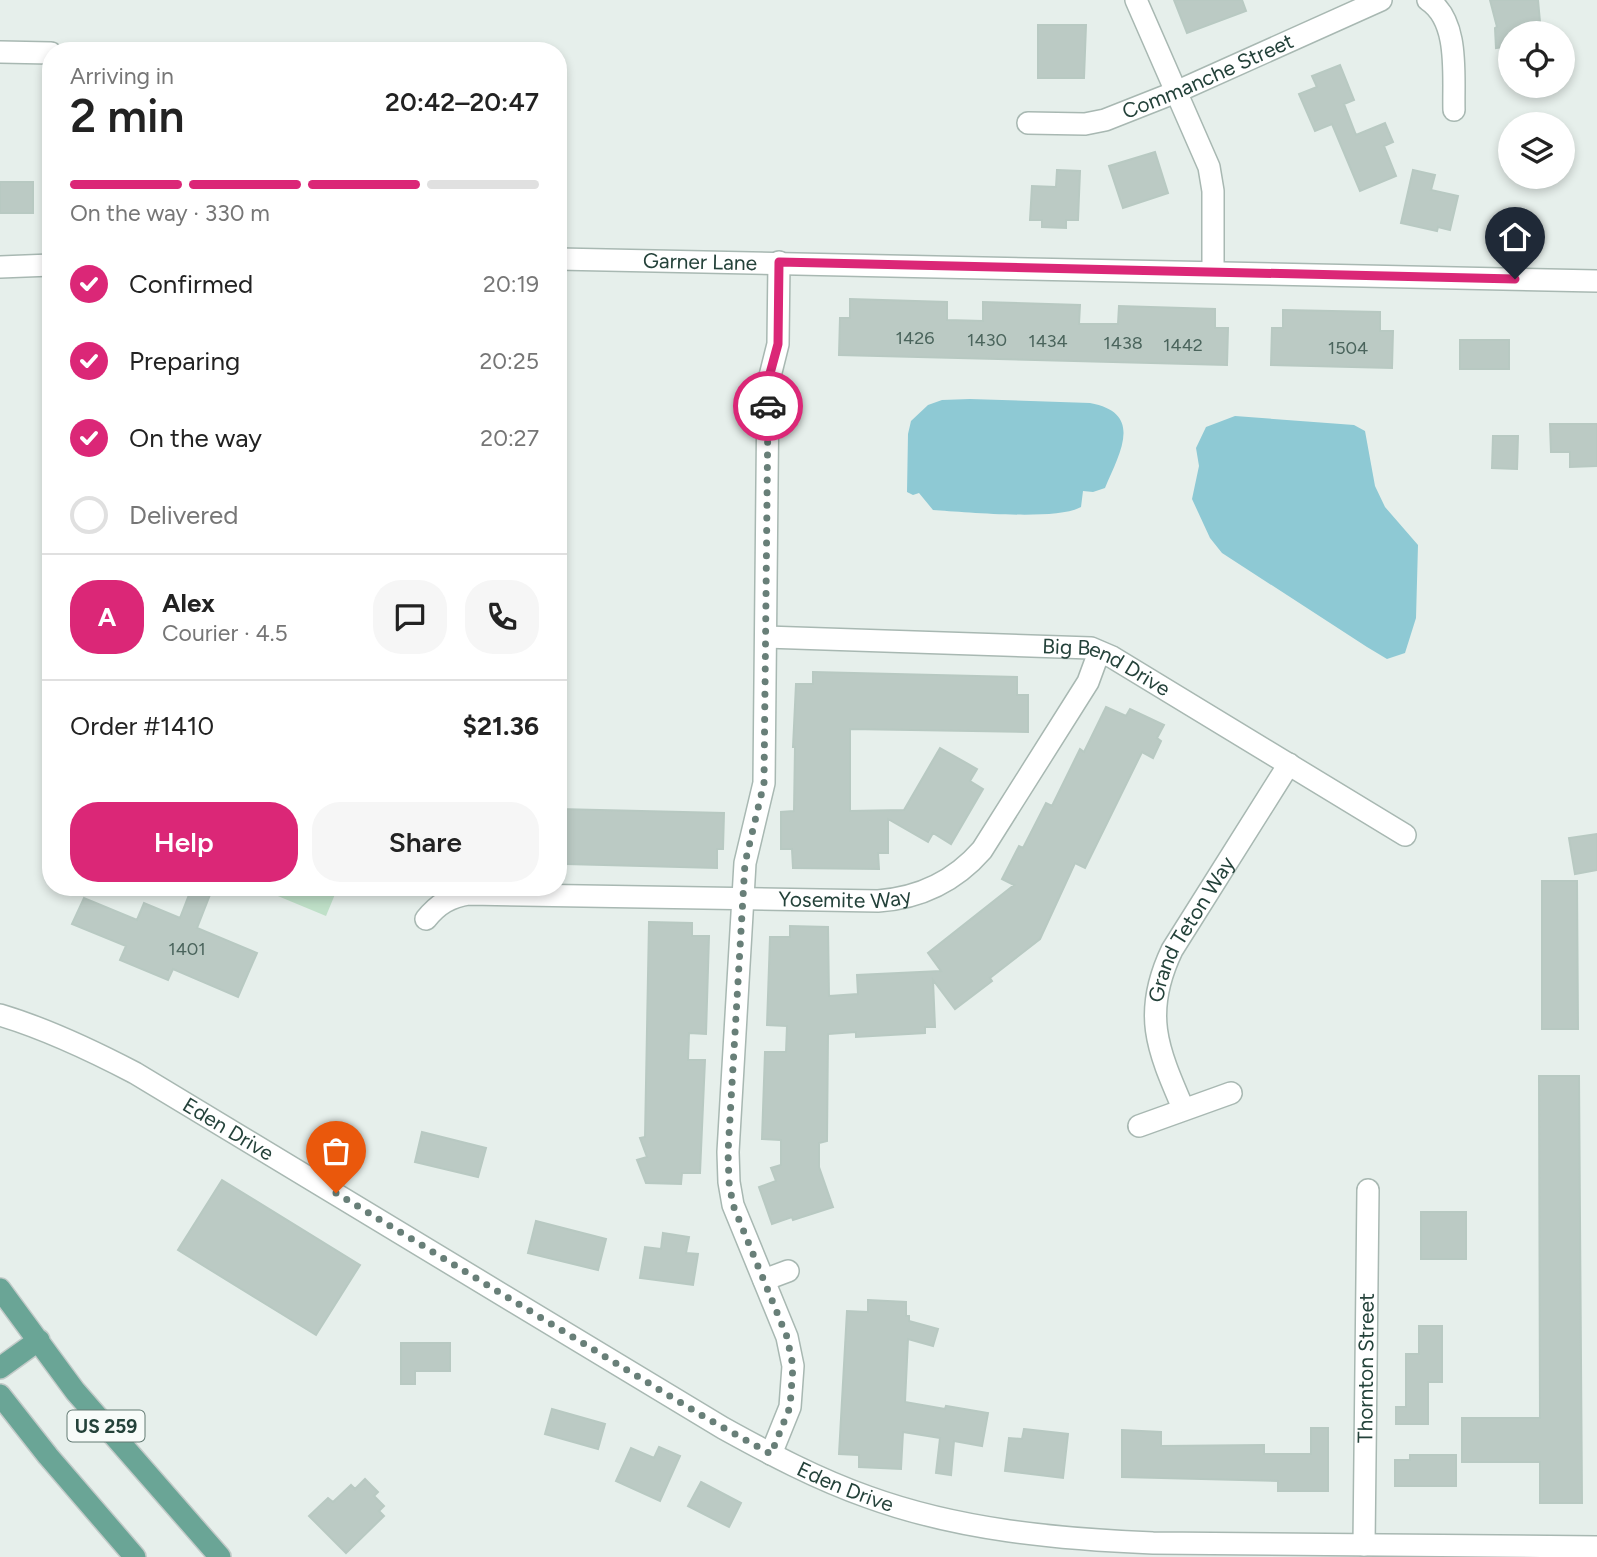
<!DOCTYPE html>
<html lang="en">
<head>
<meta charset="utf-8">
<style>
	:root { --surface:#fff; --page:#f6f6f6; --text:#222; --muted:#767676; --line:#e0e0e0; --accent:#db2777 }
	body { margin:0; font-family:Figtree,sans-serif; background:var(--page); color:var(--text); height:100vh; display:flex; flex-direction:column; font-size:26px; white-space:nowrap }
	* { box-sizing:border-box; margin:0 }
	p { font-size:23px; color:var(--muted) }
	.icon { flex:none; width:38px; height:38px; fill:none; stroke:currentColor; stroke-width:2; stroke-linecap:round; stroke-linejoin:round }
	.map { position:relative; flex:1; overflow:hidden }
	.details { position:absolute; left:42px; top:42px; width:525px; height:854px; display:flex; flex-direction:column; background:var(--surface); border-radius:28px; box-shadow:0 4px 10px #0003 }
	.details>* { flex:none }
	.fabs { position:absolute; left:1498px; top:21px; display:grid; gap:14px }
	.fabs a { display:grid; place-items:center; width:77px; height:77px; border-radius:50%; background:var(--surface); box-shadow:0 4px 10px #0003; font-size:35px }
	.pin { position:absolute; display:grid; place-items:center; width:60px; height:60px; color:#fff; margin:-72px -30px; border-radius:50% 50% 50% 0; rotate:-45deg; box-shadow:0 0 7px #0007 }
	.pin .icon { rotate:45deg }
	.courier { position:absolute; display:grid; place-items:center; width:70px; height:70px; margin:-35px; border:5px solid #db2777; border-radius:50%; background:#fff; color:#222; box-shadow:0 2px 9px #0007 }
	.headline em { font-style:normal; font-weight:600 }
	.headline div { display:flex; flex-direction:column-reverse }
	.headline { display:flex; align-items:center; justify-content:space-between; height:119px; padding:0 28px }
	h1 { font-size:46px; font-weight:600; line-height:52px }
	.bar { display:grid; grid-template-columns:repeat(4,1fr); gap:10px 7px; align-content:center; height:84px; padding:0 28px }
	.bar i { height:9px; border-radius:5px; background:var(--line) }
	.bar .current { background:var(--accent) }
	.bar p { grid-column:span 4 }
	.line { display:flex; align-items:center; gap:18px; padding:0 28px; border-top:2px solid var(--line) }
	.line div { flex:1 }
	.round { display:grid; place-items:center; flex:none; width:74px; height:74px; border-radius:28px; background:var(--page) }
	ol { padding:0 28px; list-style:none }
	li { display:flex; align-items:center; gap:21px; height:77px }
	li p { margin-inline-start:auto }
	li .icon { padding:7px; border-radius:50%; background:var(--accent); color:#fff; stroke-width:4 }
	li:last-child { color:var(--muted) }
	li i { width:38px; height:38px; border:4px solid var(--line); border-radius:50% }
	.cta { display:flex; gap:14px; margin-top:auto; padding:14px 28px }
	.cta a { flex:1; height:80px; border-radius:28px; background:var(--accent); color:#fff; font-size:28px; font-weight:600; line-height:80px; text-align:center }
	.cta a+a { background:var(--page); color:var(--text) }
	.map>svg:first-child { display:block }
	.green { fill:#bfe0c8 }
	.water { fill:#8ec9d4 }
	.building { fill:#bbcac4; stroke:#b8c9c2; stroke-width:2 }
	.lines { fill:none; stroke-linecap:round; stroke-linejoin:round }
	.minor-casing { stroke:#a8b8b2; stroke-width:24 }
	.major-casing { stroke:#c2cac8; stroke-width:24 }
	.minor { stroke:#fff; stroke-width:21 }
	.major { stroke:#6aa596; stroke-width:21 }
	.done { stroke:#687f78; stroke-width:7; stroke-dasharray:0 12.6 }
	.route { stroke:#db2777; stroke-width:9 }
	.labels { text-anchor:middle; stroke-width:6; stroke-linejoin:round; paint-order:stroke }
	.number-label { font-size:18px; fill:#4a645c }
	.shield { fill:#f7fbf9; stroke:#637a73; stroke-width:2 }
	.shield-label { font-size:19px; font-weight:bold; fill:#24423a }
	.street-label { font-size:21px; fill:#24423a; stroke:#f7fbf9 }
</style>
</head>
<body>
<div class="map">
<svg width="1597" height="1557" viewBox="0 0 1597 1557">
	<rect width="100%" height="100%" fill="#e6efeb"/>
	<!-- green -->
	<path class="green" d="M276 887H338L326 916 273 894Z"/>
	<!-- water -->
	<path class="water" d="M970 399 1090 403C1145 413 1119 454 1105 488L1093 492 1083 491 1081 507C1057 521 965 512 933 510L919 493 913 495 907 492 908 434 911 421 928 405 942 400Z
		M1235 416 1354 425 1365 431 1375 486 1385 507 1418 545 1416 618 1405 653 1387 659 1367 647 1222 553 1210 538 1192 499 1199 466 1196 448 1206 427Z"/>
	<!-- building -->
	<path class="building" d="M1174 0H1242L1246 11 1187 33Z
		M1490 0H1538L1541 33H1510V46L1496 48 1495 28 1497 27Z
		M1038 25H1086L1084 78H1038Z
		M1340 65 1354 100 1344 104 1356 135 1385 123 1393 142 1384 146 1396 176 1360 191 1332 124 1315 131 1299 94 1317 87 1312 76Z
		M1155 152 1168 193 1123 208 1109 166Z
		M1057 170 1080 171 1078 220H1066V228L1042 227V220H1030L1032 186 1056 187Z
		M1413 170 1435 175 1431 190 1458 196 1450 230 1438 227 1437 231 1401 223Z
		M0 182H33V213H0Z
		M850 299 947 302V320L983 321V302L1080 305 1079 324H1118L1119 306 1215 309V328H1228L1227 365 839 355 840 318H850Z
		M1283 310 1380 312V331H1393L1392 368 1271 365 1272 328H1283Z
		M1460 340H1509V369H1460Z
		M1550 424H1597V466L1570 467V452H1551Z
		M1493 436H1518L1517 469 1492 468Z
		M813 672 1017 677V695H1028V732L850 729V811L904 810 940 748 977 769 970 781 983 789 951 844 933 833 928 842 888 819V853H878L879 869 793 868 792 849H781V812L794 811 795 747H793L796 684H813Z
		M1106 707 1126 716 1130 709 1164 725 1157 738 1161 741 1153 758 1142 752 1085 868 1075 863 1040 939 990 978 992 981 955 1009 933 980 935 1027H925V1033L856 1037V1032L828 1034 827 1141 819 1143V1167L833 1207 793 1220 792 1217 772 1224 759 1187 776 1181 771 1168 781 1165V1140L762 1139 765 1052H786L787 1026 767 1025 770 937H790V926L828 927 829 996 858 994 857 975 941 971 928 953 1014 885 1002 879 1019 846 1023 848 1046 803 1052 806 1080 749 1084 752Z
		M558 809 724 813 723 849H717V868L566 864V846H558Z
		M1597 834V870L1575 874 1569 838Z
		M1542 881H1577L1578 1029H1542Z
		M192 887H213L197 928 257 953 238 997 173 969 168 980 120 960 126 946 72 924 84 898 137 920 144 903 180 918Z
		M649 922 692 923V936H709L706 1034 689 1033 688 1060H705L700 1173H682L681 1184 646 1183 637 1160 647 1157 640 1138 645 1137Z
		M1539 1076H1579L1582 1503H1540V1462H1462V1418H1540Z
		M422 1132 486 1148 478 1177 415 1162Z
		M222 1180 360 1265 316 1335 178 1250Z
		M1421 1212H1466V1259H1421Z
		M536 1221 606 1239 598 1270 528 1253Z
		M663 1233 689 1237 686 1253 698 1254 693 1285 640 1278 645 1247 661 1249Z
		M868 1300 906 1302V1316H909V1321L938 1329 933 1346 908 1339 905 1402 945 1409 946 1406 988 1413 982 1446 954 1441 951 1475 936 1473 940 1438 903 1432 901 1469 859 1467V1455L839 1454 847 1311 868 1312Z
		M1419 1326H1442V1382H1428V1424H1396V1407H1406V1354H1419Z
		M401 1343H450V1371H415V1384H401Z
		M552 1409 605 1424 598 1449 545 1434Z
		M1311 1428H1328V1491H1278V1481L1122 1477V1430L1161 1432V1446L1264 1445V1454H1311Z
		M1024 1429 1068 1434 1063 1478 1005 1471 1009 1438 1022 1439Z
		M659 1447 680 1456 660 1501 616 1481 631 1448 654 1458Z
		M1410 1455H1456V1486H1395V1460H1410Z
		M365 1479 378 1492 374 1496 384 1506 379 1511 384 1516 346 1553 309 1516 328 1498 333 1502 351 1485 355 1489Z
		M701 1482 741 1503 729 1527 688 1506Z"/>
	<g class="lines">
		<defs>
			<g id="minor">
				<path d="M1136 0 1209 167 1213 191V272"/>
				<path d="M1428 0C1460 21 1453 76 1454 110"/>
				<path d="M0 52 51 53"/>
				<path id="s1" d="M1028 123 1085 124 1105 120 1176 92 1381 0"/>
				<path id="s2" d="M558 259 1597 281"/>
				<path d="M0 267 51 265"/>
				<path id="s3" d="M766 637 1091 648 1112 657 1405 835"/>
				<path id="s4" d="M426 919C438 904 450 897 469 894L878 901C919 898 955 881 982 850L1088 682 1099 652"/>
				<path id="s5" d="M0 1015C47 1029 91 1050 135 1073L723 1428C770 1454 817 1479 868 1497 959 1530 1057 1539 1153 1543L1597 1547"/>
				<path id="s6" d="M1183 1108C1157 1048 1142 1013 1172 950L1289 764"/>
				<path d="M1139 1126 1231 1093"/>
				<path d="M764 1280 788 1271"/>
				<path d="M771 1454 790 1407 793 1366 787 1337 733 1205 729 1182 728 1152 745 863 764 783 768 384 778 344 779 262"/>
				<path id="s7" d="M1364 1545 1368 1190"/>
			</g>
			<path id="major" d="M0 1289 75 1391 220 1557
				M0 1368 39 1340
				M0 1395 48 1456 135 1557"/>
		</defs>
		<!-- minor casing -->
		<use href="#minor" class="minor-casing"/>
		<!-- major casing -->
		<use href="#major" class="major-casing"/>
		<!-- minor -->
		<use href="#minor" class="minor"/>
		<!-- major -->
		<use href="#major" class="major"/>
	</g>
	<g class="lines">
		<!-- done -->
		<path class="done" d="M336 1193 706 1418 771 1454 790 1407 793 1366 787 1337 733 1205 729 1182 728 1152 745 863 764 783 768 406"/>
		<!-- route -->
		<path class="route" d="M768 406 769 377 778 344 779 262 1515 279"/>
	</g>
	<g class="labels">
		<!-- number labels -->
		<g class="number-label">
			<text x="915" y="344">1426</text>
			<text x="987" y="346">1430</text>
			<text x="1048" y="347">1434</text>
			<text x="1123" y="349">1438</text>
			<text x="1183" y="351">1442</text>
			<text x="1348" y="354">1504</text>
			<text x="187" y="955">1401</text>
		</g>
		<!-- shield labels -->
		<rect class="shield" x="67.5" y="1410.5" width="77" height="31" rx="5"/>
		<g class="shield-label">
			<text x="106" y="1433">US 259</text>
		</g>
		<!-- street labels -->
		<g class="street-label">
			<text dy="7" stroke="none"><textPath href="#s1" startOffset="189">Commanche Street</textPath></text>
			<text dy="7" stroke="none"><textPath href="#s2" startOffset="142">Garner Lane</textPath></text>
			<text dy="7" stroke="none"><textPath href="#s3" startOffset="345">Big Bend Drive</textPath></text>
			<text dy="7" stroke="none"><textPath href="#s4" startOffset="427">Yosemite Way</textPath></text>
			<text dy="7" stroke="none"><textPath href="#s6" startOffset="192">Grand Teton Way</textPath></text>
			<text dy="7" stroke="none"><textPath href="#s5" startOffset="256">Eden Drive</textPath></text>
			<text dy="7" stroke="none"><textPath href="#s7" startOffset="177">Thornton Street</textPath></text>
			<text dy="7" stroke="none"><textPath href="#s5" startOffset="970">Eden Drive</textPath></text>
		</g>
	</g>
</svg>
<div class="fabs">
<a><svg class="icon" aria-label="locate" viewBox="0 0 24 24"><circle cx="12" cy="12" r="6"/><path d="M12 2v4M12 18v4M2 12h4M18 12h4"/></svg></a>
<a><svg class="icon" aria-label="layers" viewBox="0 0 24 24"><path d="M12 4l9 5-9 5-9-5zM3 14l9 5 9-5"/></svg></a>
</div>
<div class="pin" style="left:336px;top:1193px;background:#ea580c"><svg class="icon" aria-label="bag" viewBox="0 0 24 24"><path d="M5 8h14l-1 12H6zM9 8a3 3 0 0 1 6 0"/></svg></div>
<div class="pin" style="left:1515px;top:279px;background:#1f2937"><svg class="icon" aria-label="home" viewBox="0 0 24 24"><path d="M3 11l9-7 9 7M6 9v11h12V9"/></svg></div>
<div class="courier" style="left:768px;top:406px"><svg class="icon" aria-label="car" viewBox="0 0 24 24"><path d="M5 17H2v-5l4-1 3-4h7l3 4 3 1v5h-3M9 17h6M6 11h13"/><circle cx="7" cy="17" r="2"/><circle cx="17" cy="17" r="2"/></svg></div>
<section class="details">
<div class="headline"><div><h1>2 min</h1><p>Arriving in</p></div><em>20:42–20:47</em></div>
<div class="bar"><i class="current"></i><i class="current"></i><i class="current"></i><i></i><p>On the way · 330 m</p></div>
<ol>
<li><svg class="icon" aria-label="check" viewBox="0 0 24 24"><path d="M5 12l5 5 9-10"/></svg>Confirmed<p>20:19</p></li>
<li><svg class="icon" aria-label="check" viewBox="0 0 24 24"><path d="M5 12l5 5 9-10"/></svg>Preparing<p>20:25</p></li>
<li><svg class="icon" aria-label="check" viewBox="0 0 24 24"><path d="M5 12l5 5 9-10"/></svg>On the way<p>20:27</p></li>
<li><i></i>Delivered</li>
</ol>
<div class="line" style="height:126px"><b class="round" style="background:var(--accent);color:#fff">A</b><div><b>Alex</b><p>Courier · 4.5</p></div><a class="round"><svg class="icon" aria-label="chat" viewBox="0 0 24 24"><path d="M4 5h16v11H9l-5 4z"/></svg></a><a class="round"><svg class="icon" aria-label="phone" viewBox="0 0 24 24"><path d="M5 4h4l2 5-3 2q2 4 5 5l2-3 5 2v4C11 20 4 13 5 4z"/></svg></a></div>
<div class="line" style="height:91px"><div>Order #1410</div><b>$21.36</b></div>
<div class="cta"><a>Help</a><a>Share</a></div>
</section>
</div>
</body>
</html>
